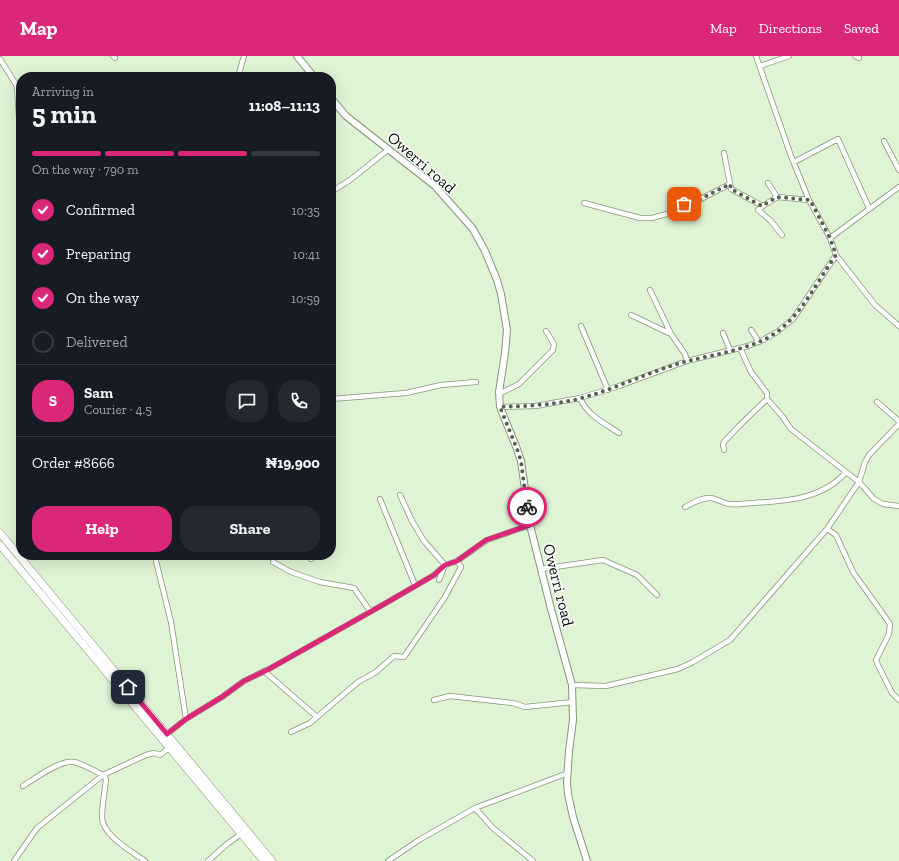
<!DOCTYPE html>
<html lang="en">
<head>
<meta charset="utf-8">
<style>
	:root { --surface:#171b24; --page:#242831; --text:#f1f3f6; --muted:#9ea1a6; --line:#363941; --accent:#db2777 }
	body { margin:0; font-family:"Zilla Slab",serif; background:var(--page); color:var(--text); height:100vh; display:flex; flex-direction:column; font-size:15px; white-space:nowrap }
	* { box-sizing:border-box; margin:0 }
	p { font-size:13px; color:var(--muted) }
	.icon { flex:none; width:22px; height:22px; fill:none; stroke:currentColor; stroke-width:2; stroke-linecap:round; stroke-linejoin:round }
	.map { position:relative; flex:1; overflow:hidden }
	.sheet { position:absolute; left:16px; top:16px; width:320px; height:488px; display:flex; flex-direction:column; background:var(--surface); border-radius:16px; box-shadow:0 4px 16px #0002 }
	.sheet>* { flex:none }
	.pin { position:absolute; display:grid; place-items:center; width:34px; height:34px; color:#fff; margin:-17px; border-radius:8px; box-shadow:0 2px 6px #0006 }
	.courier { position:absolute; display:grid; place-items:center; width:40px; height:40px; margin:-20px; border:3px solid #db2777; border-radius:50%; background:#fff; color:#222; box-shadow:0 1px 5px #0007 }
	.headline em { font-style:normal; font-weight:700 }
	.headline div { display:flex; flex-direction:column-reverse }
	.headline { display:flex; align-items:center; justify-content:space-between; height:68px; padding:0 16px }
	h1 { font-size:26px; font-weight:700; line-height:30px }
	.bar { display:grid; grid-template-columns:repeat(4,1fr); gap:6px 4px; align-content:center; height:48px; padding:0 16px }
	.bar i { height:5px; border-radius:3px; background:var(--line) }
	.bar .active { background:var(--accent) }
	.bar p { grid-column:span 4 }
	.line { display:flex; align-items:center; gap:10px; padding:0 16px; border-top:1px solid var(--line) }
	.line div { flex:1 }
	.round { display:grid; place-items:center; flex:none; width:42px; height:42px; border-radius:16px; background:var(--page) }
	ol { padding:0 16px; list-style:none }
	li { display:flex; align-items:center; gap:12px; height:44px }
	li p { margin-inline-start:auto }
	li .icon { padding:4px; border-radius:50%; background:var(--accent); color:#fff; stroke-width:4 }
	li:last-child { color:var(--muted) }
	li i { width:22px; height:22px; border:2px solid var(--line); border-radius:50% }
	.action { display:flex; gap:8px; margin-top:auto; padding:8px 16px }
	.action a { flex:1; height:46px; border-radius:16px; background:var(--accent); color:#fff; font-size:16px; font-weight:700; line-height:46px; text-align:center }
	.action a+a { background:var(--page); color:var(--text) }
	header { display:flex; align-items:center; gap:24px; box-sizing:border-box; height:56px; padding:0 20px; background:var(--accent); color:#fff }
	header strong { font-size:19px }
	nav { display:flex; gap:22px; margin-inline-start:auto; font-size:14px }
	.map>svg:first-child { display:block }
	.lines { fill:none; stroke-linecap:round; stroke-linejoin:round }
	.minor-casing { stroke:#839679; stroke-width:6 }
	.major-casing { stroke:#839679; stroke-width:8 }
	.highway-casing { stroke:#839679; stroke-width:8 }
	.minor { stroke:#fff; stroke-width:4.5 }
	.major { stroke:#fff; stroke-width:6 }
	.highway { stroke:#fff; stroke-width:7 }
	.done { stroke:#545f4e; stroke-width:4; stroke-dasharray:0 7.2 }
	.route { stroke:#db2777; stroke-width:5 }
	.labels { text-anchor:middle; stroke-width:3; stroke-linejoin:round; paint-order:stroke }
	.street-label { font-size:16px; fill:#090f06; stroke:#fff }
</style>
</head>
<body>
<header>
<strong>Map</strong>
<nav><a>Map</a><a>Directions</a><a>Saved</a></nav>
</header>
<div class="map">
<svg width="899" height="805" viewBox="0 0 899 805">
	<rect width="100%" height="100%" fill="#dff4d4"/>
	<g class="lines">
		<defs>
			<path id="minor" d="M113 0 115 2
				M756 0 791 100 809 144 830 182 836 199 875 249 899 270
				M855 0 859 2
				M0 3 17 30 19 62 21 70
				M760 10 789 0
				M238 21 244 0
				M884 85 899 114
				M724 97 731 133 763 150 777 141
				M794 106 838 83 869 152
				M768 127 777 141 809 144
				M331 136 350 124 389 93
				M584 147 640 162H652L674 156 684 148H691L730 128
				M763 150 758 154 771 165 782 179
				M830 182 899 131
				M650 234 671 278 685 298 687 305
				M631 259 671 278
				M581 270 608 334
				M751 274 759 286
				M723 277 730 294
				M499 338 519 328 553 294 554 288 546 275
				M580 342C587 359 604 367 619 377
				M331 343 406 337 441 329 476 326
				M767 343 782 360 791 373 859 426 874 443 883 448 899 450
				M877 346 899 365
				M500 351 536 350 580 342 619 330 687 305 748 290 763 284 777 276 793 263 836 199
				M724 394 723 389 724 386 739 370 767 343V337L751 316 740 292
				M400 439 412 465 424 485 445 509 439 524
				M380 443 415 529
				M685 451C693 447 702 441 711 442 717 443 723 447 729 448 736 449 745 447 753 447 787 445 823 443 846 416
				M827 473 836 479 853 516 890 568 889 578 876 604 877 607 892 637 899 644
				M156 499V505L171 566 186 663
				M311 499V503
				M273 506 291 516 320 526 354 532 370 555
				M541 513 603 504 637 519 657 539
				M264 615 317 661
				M572 629 606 630 678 613 693 606 730 584 827 473 859 426 865 406 869 399 899 368
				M434 644 450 640 513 647 525 651 573 646
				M291 676 310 667 358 626 376 616 394 600 404 601 445 541 461 511 457 505
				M167 678 186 663 222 641 244 625 269 613 386 547 434 519 445 509 457 505 487 484 530 469
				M23 730C34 723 61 703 74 706 83 708 95 715 103 719L106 723C105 735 102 749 102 761 102 779 131 795 145 805
				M475 752 493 772 533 805
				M14 805 37 772 103 719 146 699 154 697 160 699 169 692
				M208 805 227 788 241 778
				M388 805 419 784 475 752 568 717"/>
			<path id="major" d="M297 0 314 21
				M331 42 346 60 435 130 473 173 485 195 497 224 501 238 507 274 505 297 499 336 500 351 517 393 521 405 530 469 551 553 572 629 573 664 569 695 567 726 568 738 573 761 587 805"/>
			<path id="highway" d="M0 477 272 805
				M0 489 264 805"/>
		</defs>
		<!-- minor casing -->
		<use href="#minor" class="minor-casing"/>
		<!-- major casing -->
		<use href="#major" class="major-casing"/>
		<!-- highway casing -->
		<use href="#highway" class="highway-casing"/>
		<!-- minor -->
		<use href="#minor" class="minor"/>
		<!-- major -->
		<use href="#major" class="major"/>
		<!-- highway -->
		<use href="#highway" class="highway"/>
	</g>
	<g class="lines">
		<!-- done -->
		<path class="done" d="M527 451 521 405 517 393 500 351C526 350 553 349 578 343 616 333 650 315 688 305 716 298 753 293 777 276 803 257 817 225 836 199L830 182 810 144 777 141 762 150 731 133 730 128 691 148H684"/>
		<!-- route -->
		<path class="route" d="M128 631 167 678 186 663 222 641 244 625 269 613 386 547 434 519 445 509 457 505 486 484 530 469 527 451"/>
	</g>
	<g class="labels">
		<!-- street labels -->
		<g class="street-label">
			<text transform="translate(422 106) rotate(41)" y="6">Owerri road</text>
			<text transform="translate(559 529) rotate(76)" y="6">Owerri road</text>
		</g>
	</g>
</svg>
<div class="pin" style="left:684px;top:148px;background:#ea580c"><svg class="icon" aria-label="bag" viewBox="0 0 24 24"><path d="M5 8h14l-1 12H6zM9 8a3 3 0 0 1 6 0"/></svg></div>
<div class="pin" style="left:128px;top:631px;background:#1f2937"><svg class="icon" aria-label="home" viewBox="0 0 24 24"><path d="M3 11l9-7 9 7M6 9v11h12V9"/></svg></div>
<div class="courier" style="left:527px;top:451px"><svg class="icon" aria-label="bike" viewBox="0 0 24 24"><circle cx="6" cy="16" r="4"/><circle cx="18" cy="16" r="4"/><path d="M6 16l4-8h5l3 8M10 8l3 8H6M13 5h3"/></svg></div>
<section class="sheet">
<div class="headline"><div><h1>5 min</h1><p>Arriving in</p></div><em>11:08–11:13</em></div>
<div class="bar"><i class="active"></i><i class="active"></i><i class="active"></i><i></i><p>On the way · 790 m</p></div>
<ol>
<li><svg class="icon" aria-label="check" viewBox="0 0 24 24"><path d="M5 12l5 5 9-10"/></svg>Confirmed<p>10:35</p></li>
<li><svg class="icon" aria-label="check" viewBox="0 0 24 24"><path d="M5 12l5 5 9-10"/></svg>Preparing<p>10:41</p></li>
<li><svg class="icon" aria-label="check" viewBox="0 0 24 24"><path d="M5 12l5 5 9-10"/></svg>On the way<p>10:59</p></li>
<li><i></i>Delivered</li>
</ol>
<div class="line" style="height:72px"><b class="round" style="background:var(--accent);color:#fff">S</b><div><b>Sam</b><p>Courier · 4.5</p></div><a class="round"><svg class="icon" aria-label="chat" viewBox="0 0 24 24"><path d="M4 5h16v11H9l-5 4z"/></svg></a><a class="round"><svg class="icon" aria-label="phone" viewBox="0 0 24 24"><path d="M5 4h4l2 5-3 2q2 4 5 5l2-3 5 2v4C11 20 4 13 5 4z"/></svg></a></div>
<div class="line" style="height:52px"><div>Order #8666</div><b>₦19,900</b></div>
<div class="action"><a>Help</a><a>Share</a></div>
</section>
</div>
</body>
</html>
